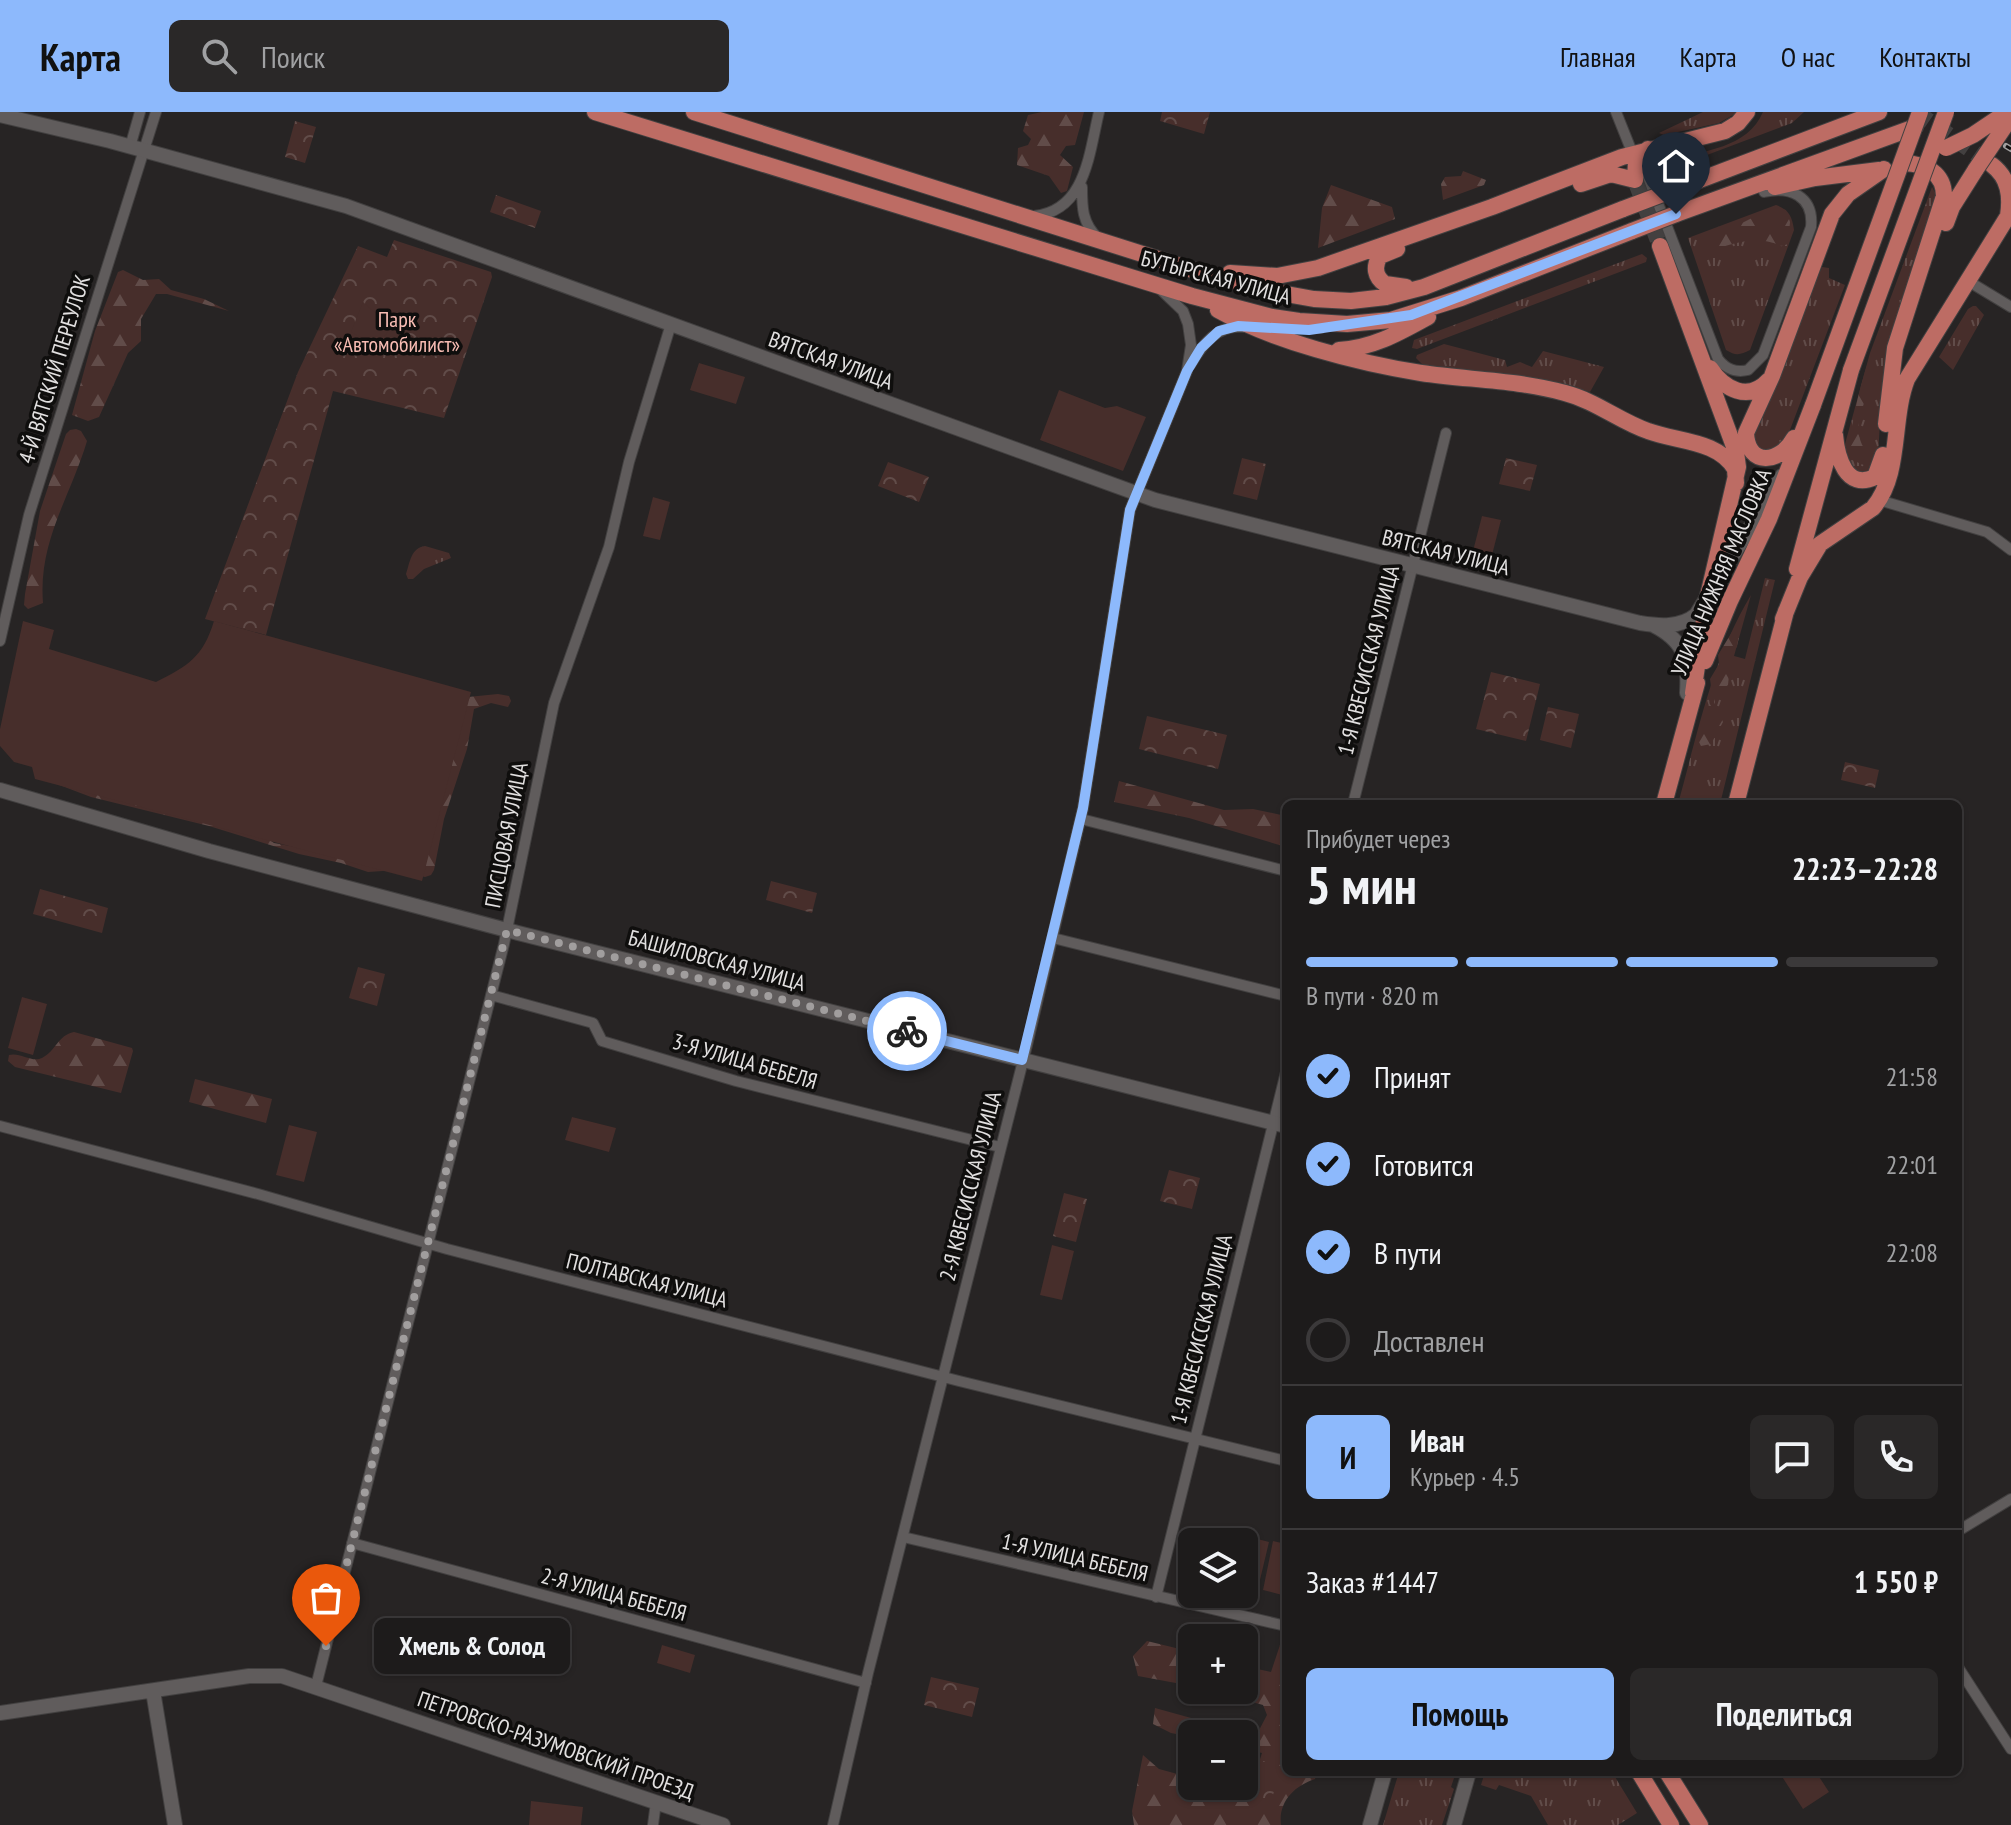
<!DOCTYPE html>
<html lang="ru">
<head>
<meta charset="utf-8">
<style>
	:root { --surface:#1d1b1b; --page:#2a2828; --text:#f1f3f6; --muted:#a0a1a3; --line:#3b393a; --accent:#8db9fc }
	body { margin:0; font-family:"PT Sans Narrow",sans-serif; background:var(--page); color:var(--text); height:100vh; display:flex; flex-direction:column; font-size:30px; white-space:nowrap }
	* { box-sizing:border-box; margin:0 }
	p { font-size:26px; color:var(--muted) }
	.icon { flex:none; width:44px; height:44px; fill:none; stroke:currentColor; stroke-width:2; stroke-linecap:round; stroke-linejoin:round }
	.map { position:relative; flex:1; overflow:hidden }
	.sheet { position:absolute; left:1282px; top:688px; width:680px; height:976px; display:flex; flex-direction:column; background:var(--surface); border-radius:12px; box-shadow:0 2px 6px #0004,0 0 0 2px var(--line) }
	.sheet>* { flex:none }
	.fabs { position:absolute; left:1178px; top:1416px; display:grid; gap:16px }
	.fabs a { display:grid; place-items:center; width:80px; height:80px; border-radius:12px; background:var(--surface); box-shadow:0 2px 6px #0004,0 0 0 2px var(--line); font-size:40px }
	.pin { position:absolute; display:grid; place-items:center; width:68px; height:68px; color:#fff; margin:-82px -34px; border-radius:50% 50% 50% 0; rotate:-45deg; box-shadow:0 0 8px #0007 }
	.pin .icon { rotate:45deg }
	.courier { position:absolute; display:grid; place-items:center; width:80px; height:80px; margin:-40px; border:6px solid #8db9fc; border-radius:50%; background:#fff; color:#222; box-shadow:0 2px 10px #0007 }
	.bubble { position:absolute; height:56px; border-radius:12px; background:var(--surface); box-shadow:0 2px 6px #0004,0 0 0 2px var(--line); font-size:26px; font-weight:700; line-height:56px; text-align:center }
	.headline em { font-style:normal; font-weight:700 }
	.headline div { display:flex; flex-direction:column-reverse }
	.headline { display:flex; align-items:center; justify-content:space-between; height:136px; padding:0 24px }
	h1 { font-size:52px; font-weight:700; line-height:60px }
	.bar { display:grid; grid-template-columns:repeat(4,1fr); gap:12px 8px; align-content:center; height:96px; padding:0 24px }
	.bar i { height:10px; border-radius:6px; background:var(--line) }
	.bar .selected { background:var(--accent) }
	.bar p { grid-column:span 4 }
	.line { display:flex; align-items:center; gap:20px; padding:0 24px; border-top:2px solid var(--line) }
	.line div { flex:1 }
	.round { display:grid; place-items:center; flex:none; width:84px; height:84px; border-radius:12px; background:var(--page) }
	ol { padding:0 24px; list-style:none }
	li { display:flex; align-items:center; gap:24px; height:88px }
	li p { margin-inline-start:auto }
	li .icon { padding:8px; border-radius:50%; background:var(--accent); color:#111; stroke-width:4 }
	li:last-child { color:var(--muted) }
	li i { width:44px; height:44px; border:4px solid var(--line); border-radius:50% }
	.action { display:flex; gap:16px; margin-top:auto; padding:16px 24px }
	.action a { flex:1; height:92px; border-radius:12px; background:var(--accent); color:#111; font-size:32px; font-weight:700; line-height:92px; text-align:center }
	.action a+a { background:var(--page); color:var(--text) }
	header { display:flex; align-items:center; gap:48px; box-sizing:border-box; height:112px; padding:0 40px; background:var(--accent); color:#111 }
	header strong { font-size:38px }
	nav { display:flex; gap:44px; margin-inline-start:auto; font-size:28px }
	.search { width:560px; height:72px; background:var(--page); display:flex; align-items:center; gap:20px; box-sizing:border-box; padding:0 28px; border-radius:12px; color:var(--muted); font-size:30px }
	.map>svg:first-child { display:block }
	.grass { fill:url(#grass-tufts) }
	.forest { fill:url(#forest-firs) }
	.park { fill:url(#park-crowns) }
	.pitch { fill:#472e2b }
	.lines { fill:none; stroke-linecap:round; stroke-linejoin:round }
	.primary-tunnel { stroke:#434040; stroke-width:16; stroke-dasharray:16 8; stroke-linecap:butt }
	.street-casing { stroke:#424040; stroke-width:12 }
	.secondary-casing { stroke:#424040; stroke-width:16 }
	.primary-casing { stroke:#424040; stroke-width:18 }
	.street { stroke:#605c5c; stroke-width:10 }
	.secondary { stroke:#605c5c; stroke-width:14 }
	.primary { stroke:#bd6c64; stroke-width:16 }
	.rail-casing { stroke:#a19f9f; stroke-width:6 }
	.rail { stroke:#0f0e0d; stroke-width:3; stroke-dasharray:9; stroke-linecap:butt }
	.primary-bridge-casing { stroke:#424040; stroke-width:18; stroke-linecap:butt }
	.primary-bridge { stroke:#bd6c64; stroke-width:16 }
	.done { stroke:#a19e9e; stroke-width:8; stroke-dasharray:0 14.4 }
	.route { stroke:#8db9fc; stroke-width:10 }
	.labels { text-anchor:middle; stroke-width:7; stroke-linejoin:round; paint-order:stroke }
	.street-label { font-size:22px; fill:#e2e0e0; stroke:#0f0e0d }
	.park-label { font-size:22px; fill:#f8bcb3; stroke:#0f0e0d }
</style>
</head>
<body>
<header>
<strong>Карта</strong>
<div class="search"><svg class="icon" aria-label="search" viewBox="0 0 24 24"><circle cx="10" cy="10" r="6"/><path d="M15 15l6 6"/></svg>Поиск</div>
<nav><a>Главная</a><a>Карта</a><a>О нас</a><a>Контакты</a></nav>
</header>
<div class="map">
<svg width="2011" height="1713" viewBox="0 0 2011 1713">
	<defs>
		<pattern id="grass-tufts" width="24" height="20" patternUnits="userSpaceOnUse" patternTransform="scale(2)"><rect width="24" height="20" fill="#472e2b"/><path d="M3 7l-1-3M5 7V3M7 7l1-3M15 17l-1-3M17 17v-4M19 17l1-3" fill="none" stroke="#614c49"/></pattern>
		<pattern id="forest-firs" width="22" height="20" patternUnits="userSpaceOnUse" patternTransform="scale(2)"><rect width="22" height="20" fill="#472e2b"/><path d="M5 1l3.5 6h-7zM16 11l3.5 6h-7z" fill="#614c49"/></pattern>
		<pattern id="park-crowns" width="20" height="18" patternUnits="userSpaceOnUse" patternTransform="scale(2)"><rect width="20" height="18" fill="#472e2b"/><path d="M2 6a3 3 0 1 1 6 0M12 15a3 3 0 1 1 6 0" fill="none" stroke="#614c49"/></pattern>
	</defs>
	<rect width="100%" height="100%" fill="#272424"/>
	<!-- grass -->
	<path class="grass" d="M1703 0H1738L1719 11 1664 23 1659 21Z
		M1763 0H1804L1792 11 1667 58 1663 51 1670 48C1703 39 1748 36 1763 0Z
		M1932 75 1937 84 1889 232 1882 271 1878 346 1875 357 1863 362 1854 359 1844 339 1845 332 1870 241Z
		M1776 93C1789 98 1792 104 1794 118L1750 238C1740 243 1736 244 1726 238L1688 126Z
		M1642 142 1647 146 1646 150 1417 237 1412 236 1414 228Z
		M1822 155 1829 156V166L1845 173 1785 331 1771 341 1756 335 1752 319Z
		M1973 194H1976L1984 203 1953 258 1939 245 1968 197Z
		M1444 232 1505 248 1507 255 1520 250 1532 255 1543 239 1604 255 1590 280 1535 266 1423 253 1416 246 1417 243Z
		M425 434 449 441 451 446 424 457 413 467H408L406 462C410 450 411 436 425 434Z
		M1765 466 1775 468 1720 692H1678C1698 620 1712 548 1751 483L1734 544 1745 547Z
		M1399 1660H1456L1451 1675 1454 1677 1442 1713H1383Z
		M1485 1660H1612L1637 1701 1618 1713H1548L1531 1684 1499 1673 1496 1678 1481 1673Z"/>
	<!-- forest -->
	<path class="forest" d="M1042 0H1084L1075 33 1066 34 1060 43 1073 55 1067 79 1061 81 1049 64 1017 53 1018 36 1028 33 1031 27 1023 19 1028 3Z
		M1463 59 1486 68 1484 73 1443 88 1441 72 1445 65 1461 64Z
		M1331 73 1392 95 1395 107 1318 136 1322 96Z
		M1774 95 1786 98 1790 110 1788 132 1782 134C1755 122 1738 131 1710 138L1700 133 1698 127 1736 114Z
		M123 158 143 168 159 167 171 178 204 187 229 199 167 182H156L141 207V229L128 241 99 305 88 309 72 303 95 219 118 160Z
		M1870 244H1875C1881 273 1837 317 1873 346L1866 354 1852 348C1846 324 1862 267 1870 244Z
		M76 317 81 319 87 329C70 386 38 429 43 491L28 497 24 493 25 482 40 399 66 322 70 318Z
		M1732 520 1739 522 1737 535 1721 549 1729 563 1728 573 1717 581 1714 590 1723 610 1711 632 1701 634 1698 628C1704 608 1714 588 1710 567L1719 552 1718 543Z
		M498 582 509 584 511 589 508 595 491 591 474 597 467 637 444 707 434 758 431 763 425 765 397 758 368 760 341 751 299 742 209 714 91 685 54 671 255 718 274 731 318 739 458 586Z
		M1119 669 1224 698 1253 697 1286 704V735L1189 706 1114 690Z
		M74 920 132 936 133 939 121 981 15 955 8 949 9 943C20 940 32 951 42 946 56 939 58 923 74 920Z
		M195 967 272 987 266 1011 189 990Z
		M1283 1524 1286 1525V1660H1317L1315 1667C1294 1674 1278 1690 1281 1713H1134L1132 1699 1143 1643 1159 1657 1192 1666V1674H1223L1249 1681 1262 1641 1244 1637V1622H1192V1625L1171 1621 1153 1612 1155 1596 1256 1624 1267 1603 1263 1593 1208 1578H1244V1554L1271 1560Z
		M1147 1529 1192 1540V1574L1138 1564 1133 1544Z"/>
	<!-- park -->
	<path class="park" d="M1162 0H1210L1204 22 1160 9Z
		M295 9 316 15 305 51 285 45Z
		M496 83 541 99 535 116 490 100Z
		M394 128 491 160 492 165 444 306 333 279 266 523 205 507 298 260 358 134 387 145Z
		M1242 346 1266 352 1257 388 1233 382Z
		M1506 346 1537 353 1530 379 1499 372Z
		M888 350 929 365 919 390 878 374Z
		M1491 560 1540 572 1526 629 1476 617Z
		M1548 595 1579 602 1571 636 1540 628Z
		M1147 604 1227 623 1218 657 1139 637Z
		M1845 650 1879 658 1875 676 1841 668Z
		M771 769 817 781 812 801 766 788Z
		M40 777 108 796 102 821 33 802Z
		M358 855 385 862 377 894 349 886Z
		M1169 1058 1200 1066 1192 1097 1160 1089Z
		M1064 1081 1087 1087 1076 1130 1053 1124Z
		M931 1565 979 1576 972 1605 924 1593Z
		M1263 1649 1282 1655 1271 1689 1252 1683Z"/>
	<!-- pitch -->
	<path class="pitch" d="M363 190 391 215 378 234 351 220Z
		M699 251 745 265 736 292 690 278Z
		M1059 278 1105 296 1117 294 1146 305 1123 359 1040 328Z
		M653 385 670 390 660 428 643 424Z
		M1482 404 1501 408 1492 443 1473 439Z
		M23 509 54 518 49 537 156 570C188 554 203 545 214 509L471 580 422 769 35 667 32 655 14 650 0 634V617Z
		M22 885 47 892 33 943 8 936Z
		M572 1005 616 1016 609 1040 565 1028Z
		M289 1013 317 1020 304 1070 276 1063Z
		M1052 1133 1074 1139 1062 1188 1040 1183Z
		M1250 1425 1269 1430 1259 1472 1244 1469V1450Z
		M1273 1429 1286 1432V1484L1263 1478Z
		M662 1533 695 1543 690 1561 657 1551Z
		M1779 1660H1816L1829 1680 1803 1697Z
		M531 1689 583 1695 581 1713H529Z"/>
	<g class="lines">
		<!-- primary-tunnel -->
		<path class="primary-tunnel" d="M1916 0 1992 53
			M1635 68 1660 134"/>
		<defs>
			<path id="street" d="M1616 0 1634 45
				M130 35 140 0
				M1654 39 1647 53 1648 65 1718 247C1726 257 1735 261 1748 258L1763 243 1811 115C1814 84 1790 74 1764 80
				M1082 75C1082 95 1082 111 1098 126
				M1034 104C1086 99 1089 41 1099 0
				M1968 169 2011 195
				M1273 217 1321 216
				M1190 253C1203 232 1217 212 1245 215
				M1879 388 1987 420 2011 438
				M0 529 29 403 156 0
				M1353 692 1446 321
				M1081 707 1286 759
				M1053 826 1286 884
				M491 883 593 911 602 929 736 969 1000 1035
				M0 1014 258 1082 447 1137 959 1269 1286 1349
				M1958 1419 2011 1387
				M903 1425 1286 1514
				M352 1431 866 1571
				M1156 1485 1286 960
				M1958 1555 2011 1637
				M316 1574 504 832 554 591 609 435 629 350 671 212
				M653 1713 656 1690
				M833 1713 868 1561 1027 933 1083 696 1130 398 1187 259 1191 233 1188 212 1183 199 1162 179"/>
			<path id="secondary" d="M0 3 110 29 346 94 1155 388 1640 511C1659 514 1680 516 1696 503L1782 364
				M1653 513C1685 529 1689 547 1687 581
				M0 678 209 739 518 821 1286 1014
				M153 1579 175 1713
				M0 1601 249 1564H282L723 1713
				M1370 1713 1385 1660
				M1454 1713 1469 1660"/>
			<path id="primary" d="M595 0 1192 184 1272 205 1299 209 1347 212 1391 208 1461 186 1632 119
				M694 0 1196 159 1270 179 1314 187 1351 189 1386 185 1424 175 1623 97
				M1581 72 1611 62 1635 68 1636 50 1648 37
				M1775 75 1815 66 1879 58
				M1668 80 1879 0
				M1676 102 1915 15
				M1946 111 1952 95 1976 57
				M1660 134 1736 340 1738 355 1707 488 1693 581
				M1397 137 1380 144C1373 155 1375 165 1385 172L1406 175
				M1230 161 1277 164 1318 156 1492 95 1622 45 1725 19 1738 11 1747 0
				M1218 198C1273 229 1358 251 1421 261 1469 268 1518 268 1565 281 1596 289 1619 309 1648 319 1677 330 1718 328 1735 357L1736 371
				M1339 238C1373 236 1399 221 1428 205
				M1710 256C1724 277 1748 291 1769 268
				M1886 312 1895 236 1944 84C1944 61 1926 52 1904 51
				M1835 323C1837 345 1846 379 1875 365L1883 343
				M1794 326C1780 352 1748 355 1746 321L1772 264 1832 102 1848 82 1884 57
				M1797 457 1851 258
				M1783 507 1800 465 1820 432 1873 396C1902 361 1891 308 1907 267L2008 104C2011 84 2009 66 1992 53
				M1705 549 1730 489 1769 407 1813 293
				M1664 692 1697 571
				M1736 692 1786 499
				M1639 1660 1671 1713
				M1667 1660 1700 1713"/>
		</defs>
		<!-- street casing -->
		<use href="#street" class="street-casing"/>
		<!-- secondary casing -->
		<use href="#secondary" class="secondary-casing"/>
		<!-- primary casing -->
		<use href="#primary" class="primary-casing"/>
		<!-- street -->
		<use href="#street" class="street"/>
		<!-- secondary -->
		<use href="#secondary" class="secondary"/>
		<!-- primary -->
		<use href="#primary" class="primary"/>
		<defs>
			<path id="rail" d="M2006 34 2011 37"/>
		</defs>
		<!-- rail casing -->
		<use href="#rail" class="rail-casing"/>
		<!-- rail -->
		<use href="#rail" class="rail"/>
		<defs>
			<path id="primary-bridge" d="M1946 36 1973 23 2007 0
				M1976 57 2011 5
				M1623 97 1668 80
				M1632 119 1676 102
				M1851 258 1946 0
				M1813 293 1920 0"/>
		</defs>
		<!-- primary-bridge casing -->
		<use href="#primary-bridge" class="primary-bridge-casing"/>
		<!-- primary-bridge -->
		<use href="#primary-bridge" class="primary-bridge"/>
	</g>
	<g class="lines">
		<!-- done -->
		<path class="done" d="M326 1534 507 818 907 919"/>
		<!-- route -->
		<path class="route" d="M907 919 1022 948 1083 696 1130 398 1187 259 1201 236 1219 219 1238 214 1309 218 1411 203 1676 102"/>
	</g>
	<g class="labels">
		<!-- street labels -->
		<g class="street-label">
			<text transform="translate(1216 165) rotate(15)" y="8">БУТЫРСКАЯ УЛИЦА</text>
			<text transform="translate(831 248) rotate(20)" y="8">ВЯТСКАЯ УЛИЦА</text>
			<text transform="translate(54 257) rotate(-73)" y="8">4-Й ВЯТСКИЙ ПЕРЕУЛОК</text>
			<text transform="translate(1446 440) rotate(14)" y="8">ВЯТСКАЯ УЛИЦА</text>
			<text transform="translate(1721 460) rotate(-67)" y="8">УЛИЦА НИЖНЯЯ МАСЛОВКА</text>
			<text transform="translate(1368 548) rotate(-76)" y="8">1-Я КВЕСИССКАЯ УЛИЦА</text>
			<text transform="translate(506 723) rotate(-79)" y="8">ПИСЦОВАЯ УЛИЦА</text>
			<text transform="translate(717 848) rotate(15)" y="8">БАШИЛОВСКАЯ УЛИЦА</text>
			<text transform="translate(745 949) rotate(16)" y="8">3-Я УЛИЦА БЕБЕЛЯ</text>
			<text transform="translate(970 1074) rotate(-76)" y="8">2-Я КВЕСИССКАЯ УЛИЦА</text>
			<text transform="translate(647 1168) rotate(14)" y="8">ПОЛТАВСКАЯ УЛИЦА</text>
			<text transform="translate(1201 1217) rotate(-76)" y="8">1-Я КВЕСИССКАЯ УЛИЦА</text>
			<text transform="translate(1075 1445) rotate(13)" y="8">1-Я УЛИЦА БЕБЕЛЯ</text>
			<text transform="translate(614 1482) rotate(15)" y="8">2-Я УЛИЦА БЕБЕЛЯ</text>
			<text transform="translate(556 1633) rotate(19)" y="8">ПЕТРОВСКО-РАЗУМОВСКИЙ ПРОЕЗД</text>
		</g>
		<!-- park labels -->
		<g class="park-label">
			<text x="397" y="215">Парк<tspan x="397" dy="25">«Автомобилист»</tspan></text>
		</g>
	</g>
</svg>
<div class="fabs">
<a><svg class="icon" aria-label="layers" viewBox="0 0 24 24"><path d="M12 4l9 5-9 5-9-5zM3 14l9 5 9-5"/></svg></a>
<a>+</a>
<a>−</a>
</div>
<div class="pin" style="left:326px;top:1534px;background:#ea580c"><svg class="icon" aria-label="bag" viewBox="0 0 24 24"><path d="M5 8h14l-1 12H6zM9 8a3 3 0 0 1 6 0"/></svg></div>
<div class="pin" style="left:1676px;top:102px;background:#1f2937"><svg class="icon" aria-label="home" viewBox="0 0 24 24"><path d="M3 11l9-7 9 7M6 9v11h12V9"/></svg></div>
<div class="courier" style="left:907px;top:919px"><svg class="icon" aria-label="bike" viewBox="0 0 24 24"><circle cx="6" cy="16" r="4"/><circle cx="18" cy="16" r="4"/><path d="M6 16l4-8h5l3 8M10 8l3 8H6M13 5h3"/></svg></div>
<div class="bubble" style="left:374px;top:1506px;width:196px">Хмель &amp; Солод</div>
<section class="sheet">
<div class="headline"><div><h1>5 мин</h1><p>Прибудет через</p></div><em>22:23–22:28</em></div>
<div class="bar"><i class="selected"></i><i class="selected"></i><i class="selected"></i><i></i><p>В пути · 820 m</p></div>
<ol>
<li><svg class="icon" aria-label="check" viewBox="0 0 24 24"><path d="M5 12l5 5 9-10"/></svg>Принят<p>21:58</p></li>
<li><svg class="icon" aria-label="check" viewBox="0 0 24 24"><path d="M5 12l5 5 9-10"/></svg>Готовится<p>22:01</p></li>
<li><svg class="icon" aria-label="check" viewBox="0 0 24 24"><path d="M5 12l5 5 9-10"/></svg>В пути<p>22:08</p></li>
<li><i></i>Доставлен</li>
</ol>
<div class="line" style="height:144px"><b class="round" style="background:var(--accent);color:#111">И</b><div><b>Иван</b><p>Курьер · 4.5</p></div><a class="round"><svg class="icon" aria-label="chat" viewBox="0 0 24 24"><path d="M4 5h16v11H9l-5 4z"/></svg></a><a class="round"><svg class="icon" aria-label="phone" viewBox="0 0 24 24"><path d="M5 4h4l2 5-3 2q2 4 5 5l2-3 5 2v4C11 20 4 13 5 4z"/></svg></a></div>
<div class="line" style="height:104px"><div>Заказ #1447</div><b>1 550 ₽</b></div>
<div class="action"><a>Помощь</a><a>Поделиться</a></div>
</section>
</div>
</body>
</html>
